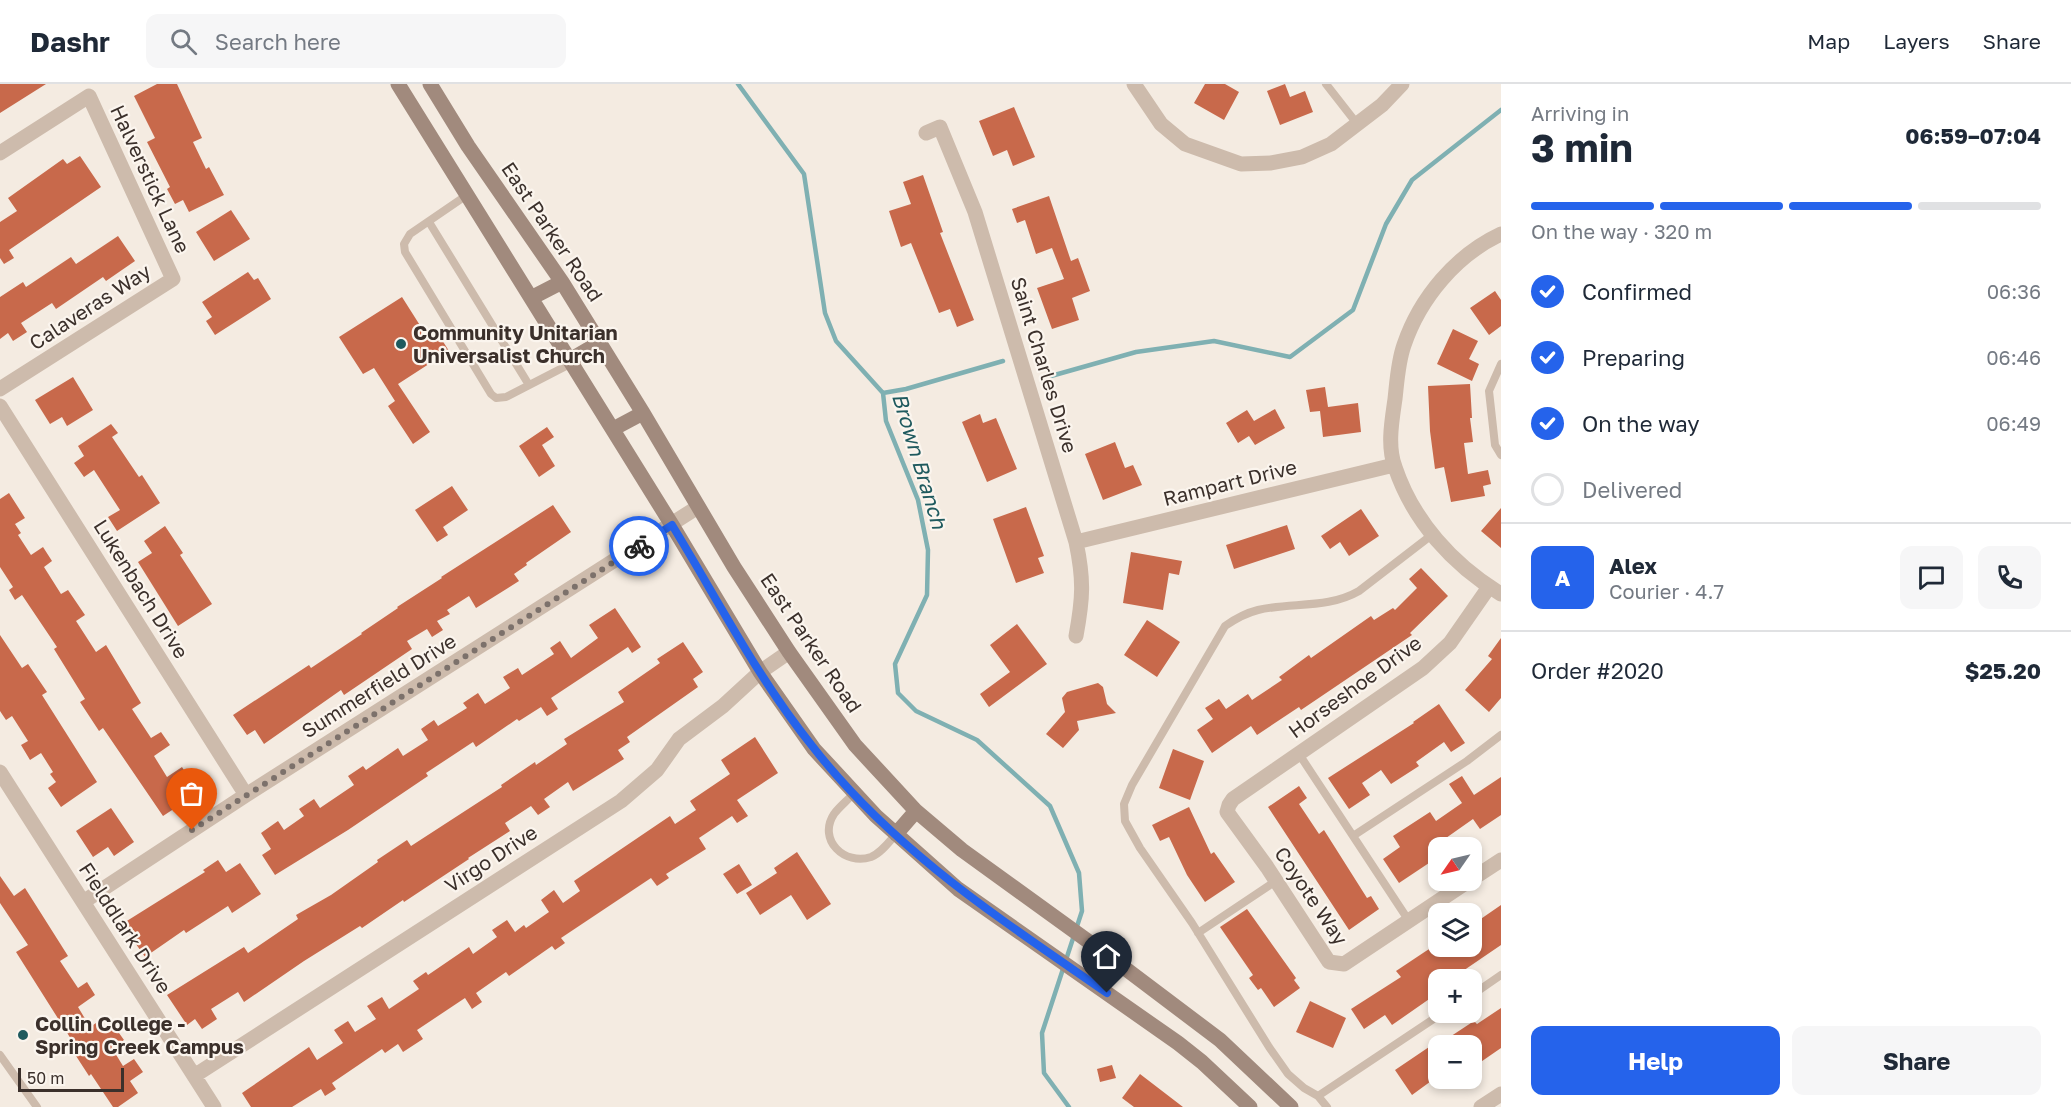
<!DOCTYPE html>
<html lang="en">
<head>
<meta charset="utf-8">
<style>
	:root { --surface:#fff; --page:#f6f6f7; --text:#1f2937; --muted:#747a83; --line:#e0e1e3; --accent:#2563eb }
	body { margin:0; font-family:"Golos Text",sans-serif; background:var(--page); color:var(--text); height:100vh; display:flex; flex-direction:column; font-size:22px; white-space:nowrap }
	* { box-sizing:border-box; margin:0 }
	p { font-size:20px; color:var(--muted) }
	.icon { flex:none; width:33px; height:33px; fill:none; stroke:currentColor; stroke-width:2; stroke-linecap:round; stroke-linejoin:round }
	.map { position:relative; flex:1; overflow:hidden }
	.side { display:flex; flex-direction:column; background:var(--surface); width:570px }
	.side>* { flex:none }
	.needle { width:39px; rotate:236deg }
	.buttons { position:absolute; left:1428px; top:753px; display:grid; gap:12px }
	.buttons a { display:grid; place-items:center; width:54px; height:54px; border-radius:12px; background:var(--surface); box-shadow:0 3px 9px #0003; font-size:30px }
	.scale { position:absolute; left:18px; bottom:15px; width:106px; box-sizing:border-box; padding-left:6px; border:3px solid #3b302b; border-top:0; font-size:16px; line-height:21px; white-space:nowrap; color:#3b302b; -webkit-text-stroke:4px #fbf5ee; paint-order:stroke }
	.pin { position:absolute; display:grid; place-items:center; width:51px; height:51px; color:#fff; margin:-62px -26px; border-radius:50% 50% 50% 0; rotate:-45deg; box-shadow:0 0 6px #0007 }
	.pin .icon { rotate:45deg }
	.courier { position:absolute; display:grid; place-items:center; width:60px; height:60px; margin:-30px; border:4px solid #2563eb; border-radius:50%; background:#fff; color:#222; box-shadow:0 2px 8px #0007 }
	.headline em { font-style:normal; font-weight:700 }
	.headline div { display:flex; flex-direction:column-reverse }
	.headline { display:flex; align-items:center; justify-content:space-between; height:102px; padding:0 30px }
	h1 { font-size:39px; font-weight:700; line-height:45px }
	.bar { display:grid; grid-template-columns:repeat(4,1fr); gap:9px 6px; align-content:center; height:72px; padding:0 30px }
	.bar i { height:8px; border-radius:4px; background:var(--line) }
	.bar .active { background:var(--accent) }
	.bar p { grid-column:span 4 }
	.line { display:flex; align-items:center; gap:15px; padding:0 30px; border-top:2px solid var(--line) }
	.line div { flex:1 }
	.round { display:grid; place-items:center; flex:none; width:63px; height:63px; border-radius:12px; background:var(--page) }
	ol { padding:0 30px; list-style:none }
	li { display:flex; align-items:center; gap:18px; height:66px }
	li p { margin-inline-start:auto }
	li .icon { padding:6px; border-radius:50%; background:var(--accent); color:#fff; stroke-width:4 }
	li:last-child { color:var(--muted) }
	li i { width:33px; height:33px; border:3px solid var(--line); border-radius:50% }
	.primary-button { display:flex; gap:12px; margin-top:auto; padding:12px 30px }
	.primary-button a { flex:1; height:69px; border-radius:12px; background:var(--accent); color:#fff; font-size:24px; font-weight:700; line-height:69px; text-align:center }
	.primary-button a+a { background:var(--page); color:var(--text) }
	header { display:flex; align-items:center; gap:36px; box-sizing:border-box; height:84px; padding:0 30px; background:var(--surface); border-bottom:2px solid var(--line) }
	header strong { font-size:28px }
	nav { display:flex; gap:33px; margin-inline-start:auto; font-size:21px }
	.search { width:420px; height:54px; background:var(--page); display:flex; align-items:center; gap:15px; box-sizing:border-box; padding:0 21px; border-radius:12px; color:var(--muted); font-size:22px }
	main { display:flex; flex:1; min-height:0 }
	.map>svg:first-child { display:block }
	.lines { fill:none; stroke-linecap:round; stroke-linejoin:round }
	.stream { stroke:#7fb0b2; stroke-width:4.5 }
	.building { fill:#c8694b }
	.service { stroke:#cdbbac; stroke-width:8 }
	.minor { stroke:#cdbbac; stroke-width:15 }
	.secondary { stroke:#a18a7d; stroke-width:15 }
	.done { stroke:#7c716b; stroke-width:6; stroke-dasharray:0 10.8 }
	.route { stroke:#2563eb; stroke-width:8 }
	.poi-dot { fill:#1f5a5e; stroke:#fbf5ee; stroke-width:2 }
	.labels { text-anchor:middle; stroke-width:4.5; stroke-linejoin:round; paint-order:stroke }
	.street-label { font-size:20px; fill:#3b302b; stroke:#fbf5ee }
	.poi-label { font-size:20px; font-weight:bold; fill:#3b302b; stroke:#fbf5ee; text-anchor:start }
	.water-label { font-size:21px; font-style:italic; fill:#1f5a5e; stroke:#fbf5ee }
</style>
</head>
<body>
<header>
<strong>Dashr</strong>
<div class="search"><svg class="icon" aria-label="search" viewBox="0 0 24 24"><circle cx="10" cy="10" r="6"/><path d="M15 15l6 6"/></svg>Search here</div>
<nav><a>Map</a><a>Layers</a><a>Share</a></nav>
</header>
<main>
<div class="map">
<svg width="1501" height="1023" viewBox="0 0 1501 1023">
	<rect width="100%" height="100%" fill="#f4ebe1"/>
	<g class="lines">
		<!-- stream -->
		<path class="stream" d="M738 0 804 90 825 229 836 257 883 309 886 337 918 416 928 466 927 511 895 580 898 609 916 627 977 656 1050 722 1079 789 1082 827 1042 949 1044 989 1069 1023
			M1044 294 1136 268 1214 257 1290 273 1353 226 1386 140 1412 96 1501 26
			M883 309 906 305 1003 277"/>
	</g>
	<!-- building -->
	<path class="building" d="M0 0H46L0 29Z
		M157 0H177L202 54 193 58 206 85 209 83 224 111 189 128 183 116 175 120 167 105 170 103 147 58 155 54 134 12Z
		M1205 0H1225L1239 8 1224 36 1194 19Z
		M1285 0 1290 13 1305 7 1313 28 1280 41 1267 7Z
		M1014 23 1035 73 1013 82 1007 66 993 72 979 37Z
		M80 72 101 103 9 166 14 174 4 180 0 174V138L17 127 8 114 63 75 67 80Z
		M923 91 943 148 940 149 974 236 957 243 950 225 939 229 911 159 901 163 889 127 911 120 903 98Z
		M1049 112 1071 177 1078 174 1090 207 1072 214 1079 236 1052 245 1037 204 1064 195 1052 164 1036 170 1025 136 1017 139 1012 125Z
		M231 126 250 155 214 177 196 148Z
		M118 152 135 177 106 197 103 193 56 225 52 219 21 239 27 248 13 257 8 249 0 255V213L23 198 26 203 71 173 76 180Z
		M248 188 254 196 258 194 271 215 215 251 206 237 212 233 202 218Z
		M1495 207 1501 216V242L1489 251 1470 224Z
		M402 213 428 254 437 248 449 267 398 300 430 348 413 360 388 322 395 317 374 284 363 290 339 253Z
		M1453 245 1478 257 1469 275 1479 280 1472 297 1437 280Z
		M73 293 93 326 67 342 62 333 50 340 35 316Z
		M1470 300 1472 334H1470L1473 358 1464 359 1468 390 1488 386 1491 400 1483 402 1485 412 1451 418 1444 383 1435 385 1430 347 1428 302Z
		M1325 303 1328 323 1358 319 1361 348 1323 353 1320 327 1310 328 1306 306Z
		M1275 325 1285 344 1255 361 1249 352 1238 359 1226 339 1247 326 1254 337Z
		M980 330 983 339 996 334 1017 385 987 398 962 338Z
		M111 340 118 349 112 353 139 393 142 391 160 419 117 447 108 433 120 426 94 386 84 393 74 379 84 372 78 362Z
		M547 343 554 353 542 361 555 382 539 393 519 362Z
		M1115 358 1125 384 1133 381 1142 401 1103 416 1085 370Z
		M452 402 468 426 443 443 448 451 437 458 415 426Z
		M9 409 25 434 15 440 21 449 18 451 31 471 43 463 52 477 44 483 61 510 68 506 85 531 76 537 96 568 106 561 141 619 132 625 151 654 161 648 170 661 154 672 167 693 182 683 198 709 163 732 103 644 99 647 80 618 85 615 54 565 57 563 22 511 15 516 9 506 13 503 0 483V415Z
		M553 421 571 448 526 479 527 481 514 490 519 497 476 524 469 512 447 526 450 530 437 537 443 546 432 553 427 545 407 557 412 565 344 611 341 606 264 660 255 646 247 651 233 631 309 581 311 584 362 550 361 549 398 524 397 523 442 494 441 493Z
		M1026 423 1044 472 1038 474 1044 489 1016 499 993 435Z
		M1501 424V464L1481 447Z
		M1361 425 1379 452 1349 472 1340 458 1330 465 1321 452Z
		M1287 441 1295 465 1234 485 1226 461Z
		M165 442 183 469 180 471 212 520 178 542 138 478 152 469 144 457Z
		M1131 468 1182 477 1179 491 1169 489 1163 526 1123 519Z
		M1421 484 1448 512 1410 549 1412 551 1301 626 1299 623 1257 651 1251 642 1212 669 1197 646 1213 635 1205 624 1219 615 1226 625 1248 610 1252 616 1282 596 1279 593 1309 571 1311 574 1371 532 1374 536 1393 524 1395 526 1417 504 1409 495Z
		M615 524 641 563 632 569 628 563 551 614 558 625 547 632 541 623 519 637 517 635 476 663 473 658 426 689 428 692 348 746 275 791 262 771 271 765 261 749 278 737 284 746 304 732 299 725 314 715 320 724 354 701 348 692 363 682 366 686 398 664 403 672 428 656 421 645 434 636 438 642 467 624 463 619 478 609 485 620 510 604 503 593 518 584 522 591 554 570 550 564 560 557 571 574 598 554 589 541Z
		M1147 536 1180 558 1157 593 1124 571Z
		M1017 540 1047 580 989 623 980 610 1010 588 990 561Z
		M0 551 22 584 28 580 47 608 42 611 97 698 61 723 48 704 56 698 50 690 53 688 41 669 30 676 21 661 28 657 12 632 6 636 0 627Z
		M1501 554V614L1489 628 1465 606 1492 575 1488 572Z
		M683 558 703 588 693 595 698 603 627 653 630 658 618 666 624 675 573 707 568 698 544 715 550 723 538 731 531 722 505 739 510 747 468 774 469 775 404 818 403 816 362 844 360 842 304 877 244 918 238 908 211 925 217 935 202 945 195 935 187 941 167 911 244 863 248 869 298 835 296 831 331 811 378 778 377 776 407 756 411 762 502 703 501 701 535 678 536 681 567 660 564 655 624 618 618 608 660 579 657 575Z
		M1098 599 1103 603 1107 620 1116 629 1077 637 1079 646 1063 664 1046 650 1065 628 1062 614 1067 608Z
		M1439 620 1465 659 1451 668 1444 658 1416 678 1419 682 1391 700 1381 686 1362 699 1370 711 1349 725 1328 694 1414 639 1413 638Z
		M755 653 778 689 737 716 748 732 737 739 732 732 699 754 706 765 666 790 669 794 657 802 651 794 561 854 565 859 555 866 552 862 509 892 506 888 476 909 482 918 472 925 465 914 417 946 423 955 403 968 398 960 385 969 382 965 332 999 336 1005 325 1012 321 1005 292 1023H251L242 1009 309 963 317 976 343 959 334 946 348 937 355 948 376 935 367 922 382 913 389 925 419 905 413 897 426 888 428 891 469 863 473 870 497 853 492 846 507 836 515 848 524 841 526 844 549 828 541 816 554 806 563 819 580 807 574 797 670 732 675 740 696 726 690 717 730 690 721 676Z
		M1173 665 1204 677 1190 716 1159 704Z
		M1462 692 1474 711 1501 693V731L1480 745 1473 735 1446 754 1453 764H1438V773L1399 799 1383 775 1400 763 1393 752 1430 728 1436 737 1462 719 1449 700Z
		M1299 702 1307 714 1299 720 1319 750 1324 746 1367 814 1371 812 1379 825 1349 846 1268 723Z
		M1189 723 1211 770 1214 768 1235 798 1205 818 1187 791 1169 753 1160 757 1152 741Z
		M111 724 134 758 114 772 108 763 93 773 76 747Z
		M797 768 831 820 807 836 791 811 760 831 746 809 777 789 774 784Z
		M218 776 226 788 240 779 261 810 232 829 228 822 186 849 184 846 145 873 122 840 205 788 203 786Z
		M739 780 752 801 737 810 723 790Z
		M0 792 14 812 25 804 68 872 60 877 78 904 87 898 95 911 78 923 90 943 99 937 105 947 114 942 124 956 112 964 123 982 134 975 143 988 130 997 138 1009 118 1023H113L91 990 89 992 67 958 71 955 16 868 28 861 0 819Z
		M1501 821V861L1457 891 1452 885 1428 901 1435 911 1392 941 1385 931 1364 945 1351 925 1401 893 1396 887 1426 867 1434 862H1472V841Z
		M1247 825 1296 894 1294 896 1300 904 1274 923 1261 904 1258 906 1249 894 1253 891 1220 843Z
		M1310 917 1346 934 1333 964 1296 948Z
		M1501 924V964L1472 984V962H1436L1474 937 1477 940Z
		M1429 963 1438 977V992L1412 1011 1395 986Z
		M1112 981 1116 994 1100 998 1097 985Z
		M1140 990 1183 1023H1134L1122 1014Z"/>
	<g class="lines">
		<!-- service -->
		<path class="service" d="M1326 0 1358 41
			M467 111 410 150 404 160 405 168 491 310 496 314 506 313 572 279
			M429 138 529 301
			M1501 280 1489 307 1495 361 1501 371
			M1299 670 1409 837
			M854 709C848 716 839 723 834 730 817 756 845 782 871 773 881 769 889 758 896 750
			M1353 752 1467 677 1501 651
			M1198 849 1276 797
			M1472 911 1501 891
			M0 971 37 1023
			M1318 1012 1444 928
			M1327 1023 1318 1012 1304 1004 1288 990 1269 963 1192 839 1140 764 1125 737 1124 720 1132 701 1225 542C1235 535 1246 529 1258 526 1292 518 1328 525 1359 507L1433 450"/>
		<!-- minor -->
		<path class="minor" d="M1134 0 1161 40 1185 60 1241 80 1271 79 1302 73 1331 60 1382 21 1402 0
			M926 49 940 43 975 128 1076 458C1084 496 1083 514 1076 552
			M0 69 89 12 173 195 0 305
			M1501 150C1456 171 1420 214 1404 261 1398 278 1397 297 1395 315 1392 336 1387 362 1395 383 1413 437 1453 481 1501 510
			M0 322 246 711
			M1076 458 1394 381
			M0 688 214 1023
			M1472 795 1501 776
			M1470 796 1344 880 1329 878 1267 783 1227 728 1229 721 1233 715 1423 584 1450 559 1489 503
			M83 818 246 711 698 423
			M194 992 621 717 657 686 679 655 723 622 760 588 789 568
			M1481 1023 1501 1010"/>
		<!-- secondary -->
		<path class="secondary" d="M398 0 672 441 760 588 814 665 876 732 958 805 1178 959 1202 978 1250 1023
			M430 0 468 62 562 198 643 329 734 483 789 568 855 661 916 727 962 766 1110 873 1220 956 1291 1023
			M531 214 562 198
			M570 276 599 259
			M613 345 643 329
			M896 750 916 727"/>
	</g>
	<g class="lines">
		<!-- done -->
		<path class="done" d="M192 746 639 462"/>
		<!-- route -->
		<path class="route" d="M639 462 672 441C718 516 758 595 813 663 893 766 1002 836 1107 909"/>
	</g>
	<!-- markers -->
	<g class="poi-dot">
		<circle cx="401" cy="260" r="6"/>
		<circle cx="23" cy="951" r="6"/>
	</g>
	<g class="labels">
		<!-- street labels -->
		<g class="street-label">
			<text transform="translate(150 95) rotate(65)" y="7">Halverstick Lane</text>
			<text transform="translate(552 148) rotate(56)" y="7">East Parker Road</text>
			<text transform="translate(90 223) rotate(-33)" y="7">Calaveras Way</text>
			<text transform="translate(1044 281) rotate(73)" y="7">Saint Charles Drive</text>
			<text transform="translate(1230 399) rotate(-14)" y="7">Rampart Drive</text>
			<text transform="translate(141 505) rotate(58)" y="7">Lukenbach Drive</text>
			<text transform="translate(811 559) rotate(56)" y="7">East Parker Road</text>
			<text transform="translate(379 602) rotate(-32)" y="7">Summerfield Drive</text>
			<text transform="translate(1355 603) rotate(-36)" y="7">Horseshoe Drive</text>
			<text transform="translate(491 775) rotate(-33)" y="7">Virgo Drive</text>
			<text transform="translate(1311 812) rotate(56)" y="7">Coyote Way</text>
			<text transform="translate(125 844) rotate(57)" y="7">Fielddlark Drive</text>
		</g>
		<!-- poi labels -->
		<g class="poi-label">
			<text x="413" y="256">Community Unitarian<tspan x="413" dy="23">Universalist Church</tspan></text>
			<text x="35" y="947">Collin College -<tspan x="35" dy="23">Spring Creek Campus</tspan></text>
		</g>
		<!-- water labels -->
		<g class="water-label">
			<text transform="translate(919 377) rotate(73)" y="7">Brown Branch</text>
		</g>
	</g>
</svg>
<div class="buttons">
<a><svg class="needle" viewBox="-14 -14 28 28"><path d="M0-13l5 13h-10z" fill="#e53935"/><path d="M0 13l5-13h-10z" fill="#747a83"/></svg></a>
<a><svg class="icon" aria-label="layers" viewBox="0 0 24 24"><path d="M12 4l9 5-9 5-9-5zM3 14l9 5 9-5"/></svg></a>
<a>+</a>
<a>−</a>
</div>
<div class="scale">50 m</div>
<div class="pin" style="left:192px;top:746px;background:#ea580c"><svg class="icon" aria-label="bag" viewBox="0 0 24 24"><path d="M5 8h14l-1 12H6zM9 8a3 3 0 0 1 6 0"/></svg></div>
<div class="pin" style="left:1107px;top:909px;background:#1f2937"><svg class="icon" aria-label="home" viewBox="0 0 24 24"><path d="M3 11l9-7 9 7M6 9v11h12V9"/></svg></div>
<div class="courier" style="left:639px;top:462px"><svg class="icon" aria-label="bike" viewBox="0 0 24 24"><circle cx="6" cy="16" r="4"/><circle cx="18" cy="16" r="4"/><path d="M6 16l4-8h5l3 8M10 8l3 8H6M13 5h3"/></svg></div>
</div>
<section class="side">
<div class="headline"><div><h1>3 min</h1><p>Arriving in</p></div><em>06:59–07:04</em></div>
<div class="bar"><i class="active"></i><i class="active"></i><i class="active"></i><i></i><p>On the way · 320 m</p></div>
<ol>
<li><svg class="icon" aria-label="check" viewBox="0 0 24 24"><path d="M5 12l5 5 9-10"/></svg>Confirmed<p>06:36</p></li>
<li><svg class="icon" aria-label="check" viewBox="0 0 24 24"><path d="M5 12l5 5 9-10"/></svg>Preparing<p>06:46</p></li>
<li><svg class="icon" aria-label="check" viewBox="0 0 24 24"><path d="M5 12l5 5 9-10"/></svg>On the way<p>06:49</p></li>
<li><i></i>Delivered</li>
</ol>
<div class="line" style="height:108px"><b class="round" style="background:var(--accent);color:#fff">A</b><div><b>Alex</b><p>Courier · 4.7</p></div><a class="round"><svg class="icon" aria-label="chat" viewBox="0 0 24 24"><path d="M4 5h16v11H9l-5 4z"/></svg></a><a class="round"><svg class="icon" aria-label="phone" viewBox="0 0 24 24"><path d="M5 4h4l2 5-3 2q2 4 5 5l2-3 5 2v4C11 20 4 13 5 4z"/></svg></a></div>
<div class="line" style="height:78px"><div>Order #2020</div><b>$25.20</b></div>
<div class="primary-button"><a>Help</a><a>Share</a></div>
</section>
</main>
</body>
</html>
